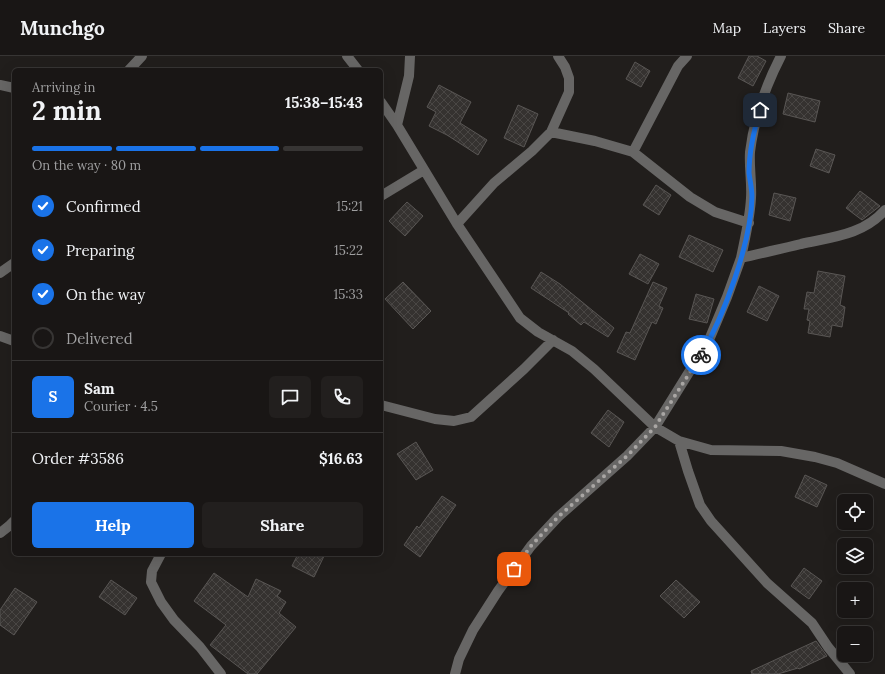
<!DOCTYPE html>
<html lang="en">
<head>
<meta charset="utf-8">
<style>
	:root { --surface:#191615; --page:#221f1e; --text:#f1f3f6; --muted:#9f9fa0; --line:#373534; --accent:#1a73e8 }
	body { margin:0; font-family:Lora,serif; background:var(--page); color:var(--text); height:100vh; display:flex; flex-direction:column; font-size:15px; white-space:nowrap }
	* { box-sizing:border-box; margin:0 }
	p { font-size:13px; color:var(--muted) }
	.icon { flex:none; width:22px; height:22px; fill:none; stroke:currentColor; stroke-width:2; stroke-linecap:round; stroke-linejoin:round }
	.map { position:relative; flex:1; overflow:hidden }
	.side { position:absolute; left:12px; top:12px; width:371px; height:488px; display:flex; flex-direction:column; background:var(--surface); border-radius:6px; box-shadow:0 4px 16px #0002,0 0 0 1px var(--line) }
	.side>* { flex:none }
	.controls { position:absolute; left:837px; top:438px; display:grid; gap:8px }
	.controls a { display:grid; place-items:center; width:36px; height:36px; border-radius:6px; background:var(--surface); box-shadow:0 4px 16px #0002,0 0 0 1px var(--line); font-size:20px }
	.pin { position:absolute; display:grid; place-items:center; width:34px; height:34px; color:#fff; margin:-17px; border-radius:8px; box-shadow:0 2px 6px #0006 }
	.courier { position:absolute; display:grid; place-items:center; width:40px; height:40px; margin:-20px; border:3px solid #1a73e8; border-radius:50%; background:#fff; color:#222; box-shadow:0 1px 5px #0007 }
	.headline em { font-style:normal; font-weight:700 }
	.headline div { display:flex; flex-direction:column-reverse }
	.headline { display:flex; align-items:center; justify-content:space-between; height:68px; padding:0 20px }
	h1 { font-size:26px; font-weight:700; line-height:30px }
	.bar { display:grid; grid-template-columns:repeat(4,1fr); gap:6px 4px; align-content:center; height:48px; padding:0 20px }
	.bar i { height:5px; border-radius:3px; background:var(--line) }
	.bar .active { background:var(--accent) }
	.bar p { grid-column:span 4 }
	.line { display:flex; align-items:center; gap:10px; padding:0 20px; border-top:1px solid var(--line) }
	.line div { flex:1 }
	.round { display:grid; place-items:center; flex:none; width:42px; height:42px; border-radius:6px; background:var(--page) }
	ol { padding:0 20px; list-style:none }
	li { display:flex; align-items:center; gap:12px; height:44px }
	li p { margin-inline-start:auto }
	li .icon { padding:4px; border-radius:50%; background:var(--accent); color:#fff; stroke-width:4 }
	li:last-child { color:var(--muted) }
	li i { width:22px; height:22px; border:2px solid var(--line); border-radius:50% }
	.primary-button { display:flex; gap:8px; margin-top:auto; padding:8px 20px }
	.primary-button a { flex:1; height:46px; border-radius:6px; background:var(--accent); color:#fff; font-size:16px; font-weight:700; line-height:46px; text-align:center }
	.primary-button a+a { background:var(--page); color:var(--text) }
	header { display:flex; align-items:center; gap:24px; box-sizing:border-box; height:56px; padding:0 20px; background:var(--surface); border-bottom:1px solid var(--line) }
	header strong { font-size:19px }
	nav { display:flex; gap:22px; margin-inline-start:auto; font-size:14px }
	.map>svg:first-child { display:block }
	.building { fill:url(#building-cross-hatch); stroke:#595654 }
	.lines { fill:none; stroke-linecap:round; stroke-linejoin:round }
	.minor { stroke:#676665; stroke-width:10 }
	.done { stroke:#a9a6a4; stroke-width:4; stroke-dasharray:0 7.2 }
	.route { stroke:#1a73e8; stroke-width:5 }
</style>
</head>
<body>
<header>
<strong>Munchgo</strong>
<nav><a>Map</a><a>Layers</a><a>Share</a></nav>
</header>
<div class="map">
<svg width="885" height="618" viewBox="0 0 885 618">
	<defs>
		<pattern id="building-cross-hatch" width="8" height="8" patternUnits="userSpaceOnUse"><rect width="8" height="8" fill="#353230"/><path d="M0 0l8 8M0 8l8-8" fill="none" stroke="#494644"/></pattern>
	</defs>
	<rect width="100%" height="100%" fill="#211e1c"/>
	<!-- building -->
	<path class="building" d="M749 0H757L766 5 753 30 738 22Z
		M635 6 650 15 641 31 626 23Z
		M439 29 471 46 460 67 487 84 478 99 447 79 429 70 436 56 427 51Z
		M788 37 820 45 815 66 783 58Z
		M518 49 538 58 524 91 504 82Z
		M816 93 835 99 829 117 810 110Z
		M656 129 671 139 659 159 643 149Z
		M860 135 880 150 862 164 846 152Z
		M774 137 796 142 790 165 769 159Z
		M407 146 423 160 405 180 389 165Z
		M689 179 723 194 713 216 679 201Z
		M640 198 659 208 648 228 629 218Z
		M818 215 845 220 840 249 845 251 842 271 832 269 830 281 808 277 810 265 807 264 809 253H804L807 236 814 237Z
		M541 216 560 228 614 272 608 281 584 266 581 269 568 258 569 257 531 232Z
		M403 226 431 255 413 273 385 243Z
		M653 226 667 232 659 250 663 252 656 268 652 266 635 304 617 296 626 276 630 277Z
		M759 230 779 240 767 265 747 256Z
		M696 238 714 243 707 267 689 263Z
		M608 354 624 366 609 391 591 377Z
		M416 386 433 414 416 424 397 398Z
		M805 419 827 429 817 451 795 441Z
		M442 440 456 449 420 501 404 489 417 470 419 472Z
		M298 498H325L314 521 292 510Z
		M804 512 822 525 809 543 791 530Z
		M214 517 248 541 256 523 281 535 277 540 286 546 279 557 296 571 257 618H248L210 589 226 569 194 545Z
		M111 524 137 542 125 559 99 541Z
		M676 524 700 546 684 562 660 540Z
		M15 532 37 546 14 579 0 569V554Z
		M816 585 827 600 799 613 798 612 778 618H752L751 615Z"/>
	<g class="lines">
		<!-- minor -->
		<path class="minor" d="M347 0 358 14
			M129 14 142 0
			M0 29 14 32
			M381 46 397 69 457 168 520 262 538 276 572 295 594 313 655 371 679 385 711 394 781 395 815 401 837 407 885 428
			M397 69 409 20 410 0
			M551 76 595 85 633 96 690 141 715 156 749 167
			M633 96 678 10 687 0
			M381 140 424 114
			M457 168 494 127 532 95 551 76 569 36V22L565 11 558 0
			M741 202C745 182 750 162 751 142 752 126 749 112 750 96 754 63 766 29 781 0
			M0 217 14 207
			M0 280 14 285
			M381 349 435 363 454 365 471 361 524 313 553 284
			M679 385 688 415 700 449 711 465 767 527 812 567 828 591 850 618
			M0 477 9 470 14 465
			M161 498 152 515 151 526 161 546 174 564 200 591 221 618
			M455 618 459 603 473 574 498 535 531 490 558 461 627 400 655 371 709 284 727 241 741 202C761 197 781 193 801 188 832 181 863 179 885 154"/>
	</g>
	<g class="lines">
		<!-- done -->
		<path class="done" d="M514 513 531 490 558 461 627 400 655 371 701 299"/>
		<!-- route -->
		<path class="route" d="M701 299C724 260 751 187 752 141 752 133 750 125 749 117 749 96 754 74 760 54"/>
	</g>
</svg>
<div class="controls">
<a><svg class="icon" aria-label="locate" viewBox="0 0 24 24"><circle cx="12" cy="12" r="6"/><path d="M12 2v4M12 18v4M2 12h4M18 12h4"/></svg></a>
<a><svg class="icon" aria-label="layers" viewBox="0 0 24 24"><path d="M12 4l9 5-9 5-9-5zM3 14l9 5 9-5"/></svg></a>
<a>+</a>
<a>−</a>
</div>
<div class="pin" style="left:514px;top:513px;background:#ea580c"><svg class="icon" aria-label="bag" viewBox="0 0 24 24"><path d="M5 8h14l-1 12H6zM9 8a3 3 0 0 1 6 0"/></svg></div>
<div class="pin" style="left:760px;top:54px;background:#1f2937"><svg class="icon" aria-label="home" viewBox="0 0 24 24"><path d="M3 11l9-7 9 7M6 9v11h12V9"/></svg></div>
<div class="courier" style="left:701px;top:299px"><svg class="icon" aria-label="bike" viewBox="0 0 24 24"><circle cx="6" cy="16" r="4"/><circle cx="18" cy="16" r="4"/><path d="M6 16l4-8h5l3 8M10 8l3 8H6M13 5h3"/></svg></div>
<section class="side">
<div class="headline"><div><h1>2 min</h1><p>Arriving in</p></div><em>15:38–15:43</em></div>
<div class="bar"><i class="active"></i><i class="active"></i><i class="active"></i><i></i><p>On the way · 80 m</p></div>
<ol>
<li><svg class="icon" aria-label="check" viewBox="0 0 24 24"><path d="M5 12l5 5 9-10"/></svg>Confirmed<p>15:21</p></li>
<li><svg class="icon" aria-label="check" viewBox="0 0 24 24"><path d="M5 12l5 5 9-10"/></svg>Preparing<p>15:22</p></li>
<li><svg class="icon" aria-label="check" viewBox="0 0 24 24"><path d="M5 12l5 5 9-10"/></svg>On the way<p>15:33</p></li>
<li><i></i>Delivered</li>
</ol>
<div class="line" style="height:72px"><b class="round" style="background:var(--accent);color:#fff">S</b><div><b>Sam</b><p>Courier · 4.5</p></div><a class="round"><svg class="icon" aria-label="chat" viewBox="0 0 24 24"><path d="M4 5h16v11H9l-5 4z"/></svg></a><a class="round"><svg class="icon" aria-label="phone" viewBox="0 0 24 24"><path d="M5 4h4l2 5-3 2q2 4 5 5l2-3 5 2v4C11 20 4 13 5 4z"/></svg></a></div>
<div class="line" style="height:52px"><div>Order #3586</div><b>$16.63</b></div>
<div class="primary-button"><a>Help</a><a>Share</a></div>
</section>
</div>
</body>
</html>
